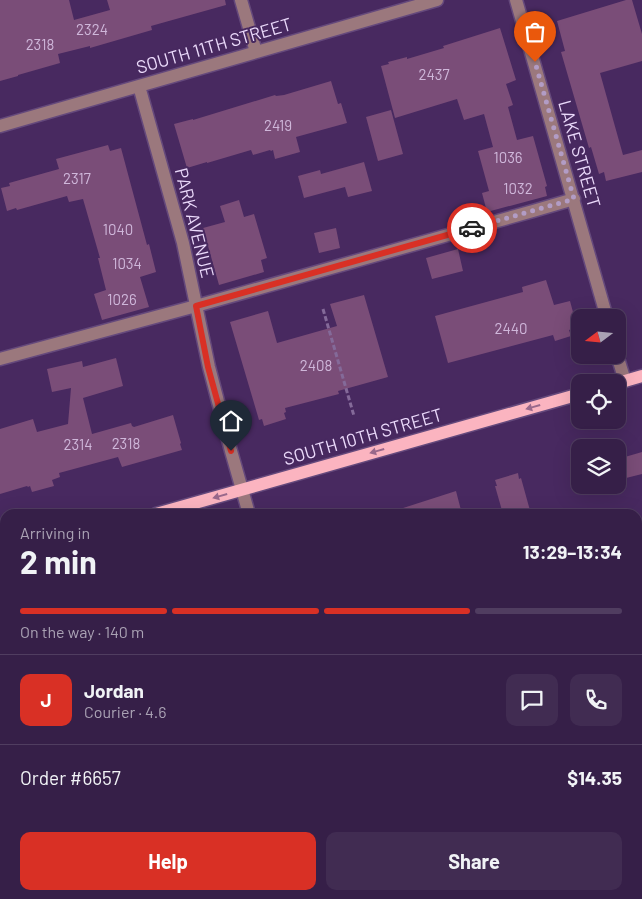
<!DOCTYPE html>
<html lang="en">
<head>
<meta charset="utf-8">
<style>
	:root { --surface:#361f48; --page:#412c52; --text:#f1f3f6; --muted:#aaa2b4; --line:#503d60; --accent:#d93025 }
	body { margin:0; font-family:Barlow,sans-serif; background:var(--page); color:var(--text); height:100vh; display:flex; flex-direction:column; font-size:19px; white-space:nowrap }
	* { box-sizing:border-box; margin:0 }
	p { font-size:16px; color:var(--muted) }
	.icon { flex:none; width:28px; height:28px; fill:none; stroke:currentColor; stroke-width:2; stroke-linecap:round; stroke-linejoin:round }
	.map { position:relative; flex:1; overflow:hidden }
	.details { position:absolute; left:0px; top:509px; width:642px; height:391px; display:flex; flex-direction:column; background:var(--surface); border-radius:15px 15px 0 0; box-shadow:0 5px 20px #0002,0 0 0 1px var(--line) }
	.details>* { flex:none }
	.needle { width:32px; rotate:254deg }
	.fabs { position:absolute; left:571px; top:309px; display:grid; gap:10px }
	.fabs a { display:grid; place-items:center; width:55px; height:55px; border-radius:10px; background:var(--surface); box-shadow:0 5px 20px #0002,0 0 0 1px var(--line); font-size:25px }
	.pin { position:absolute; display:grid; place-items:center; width:42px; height:42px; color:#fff; margin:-51px -21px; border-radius:50% 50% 50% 0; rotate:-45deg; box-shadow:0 0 5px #0007 }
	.pin .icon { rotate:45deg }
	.courier { position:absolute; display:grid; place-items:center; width:50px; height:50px; margin:-25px; border:4px solid #d93025; border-radius:50%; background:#fff; color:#222; box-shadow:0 1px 6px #0007 }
	.summary em { font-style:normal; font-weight:700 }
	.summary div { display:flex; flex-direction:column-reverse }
	.summary { display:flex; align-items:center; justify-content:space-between; height:85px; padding:0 20px }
	h1 { font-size:32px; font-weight:700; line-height:38px }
	.bar { display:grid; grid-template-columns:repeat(4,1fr); gap:8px 5px; align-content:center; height:60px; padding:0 20px }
	.bar i { height:6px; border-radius:4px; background:var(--line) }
	.bar .active { background:var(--accent) }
	.bar p { grid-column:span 4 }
	.line { display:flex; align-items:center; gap:12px; padding:0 20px; border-top:1px solid var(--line) }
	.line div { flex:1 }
	.round { display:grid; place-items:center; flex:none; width:52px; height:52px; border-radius:10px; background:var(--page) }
	.primary-button { display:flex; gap:10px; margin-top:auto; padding:10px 20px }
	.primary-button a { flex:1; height:58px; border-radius:10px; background:var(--accent); color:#fff; font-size:20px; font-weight:700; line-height:58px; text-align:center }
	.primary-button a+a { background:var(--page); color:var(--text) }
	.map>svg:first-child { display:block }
	.building { fill:#7a4d78 }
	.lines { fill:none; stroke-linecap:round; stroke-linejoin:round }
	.minor-casing { stroke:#65497c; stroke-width:15 }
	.major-casing { stroke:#65497c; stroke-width:15 }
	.path { stroke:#846a99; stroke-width:3; stroke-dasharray:5 2.5; stroke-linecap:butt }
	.minor { stroke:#9b787d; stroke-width:12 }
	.major { stroke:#fbb4c0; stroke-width:12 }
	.oneway { fill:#99688b }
	.done { stroke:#b29cc5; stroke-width:5; stroke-dasharray:0 9 }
	.route { stroke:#d93025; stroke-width:6 }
	.labels { text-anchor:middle; stroke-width:4; stroke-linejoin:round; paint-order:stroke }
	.number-label { font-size:15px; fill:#cfb7da }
	.street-label { font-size:18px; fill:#ebdafb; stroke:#482960 }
</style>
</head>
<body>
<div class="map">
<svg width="642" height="899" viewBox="0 0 642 899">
	<rect width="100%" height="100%" fill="#482960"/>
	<!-- building -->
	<path class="building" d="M0 0H69L74 20 110 10 107 0H225L226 5 151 26 152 30 90 48V46L58 54 60 63 18 75V76L0 81Z
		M626 0H632L642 34V61L600 73 623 155 642 150V172L606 181 604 172 599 174 591 147 589 148 561 52 565 51 557 21Z
		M500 28 516 80 506 84 513 105 508 107 517 140 533 136 547 186 545 187 547 196 487 212 482 193 489 191 478 151 493 147 484 114 464 120 457 99 395 118 381 66 389 64 388 62 407 57V59L444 48 443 46Z
		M331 81 338 104 341 103 347 123 296 137 300 152 275 159 273 150 271 151 270 150 253 155 251 150 207 163V162L187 168 174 124 193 119V120L275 95 276 96 284 95Z
		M391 110 403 154 378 161 366 117Z
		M108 145 110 151 121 148 147 245 149 244 156 272 140 277 149 307 102 320 94 294 106 290 98 258H100L83 199 69 202 67 196 17 210 16 208 7 211 1 188 10 186 9 183 59 169 56 159Z
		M364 162 372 191 348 197 345 187 304 198 298 176 320 170 321 174Z
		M239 200 244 217 254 214 267 258 261 260 264 272 219 285 203 228 225 222 220 206Z
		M336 228 340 248 319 253 314 233Z
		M458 249 463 271 432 279 426 258Z
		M546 280 554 305 570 301 577 327 569 330 571 336 555 341 553 335 448 363 435 316 523 292 522 287Z
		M364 295 388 377 338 391 339 394 285 408 286 412 284 413 286 419 264 426 262 419 259 420 230 322 268 311 277 343 337 326 330 304Z
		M116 358 123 386 83 398 92 434 131 423 132 426 134 427 173 415 181 443 180 444 182 450 122 467 118 457 59 473 60 477 52 480 54 486 32 492 30 486 28 487 27 486 0 494V429L33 419 37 432 68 424 71 388 52 392 47 369 82 361 83 367Z
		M642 452V474L618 480V459Z
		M518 473 519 479 521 478 531 514H503L495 486H497L495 480Z
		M456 491 462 514H400V509Z"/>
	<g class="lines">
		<defs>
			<path id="minor" d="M241 0 256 52
				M516 0 607 318
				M139 86 183 243 209 367 231 451 249 514
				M0 126 437 0
				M617 355 625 381
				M0 359 196 306 533 211 574 199
				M638 578 642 577
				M0 759 5 758
				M353 895 354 899"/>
			<path id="major" d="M618 383 642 376
				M156 514 580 394
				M0 558 5 556
				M638 788 642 787
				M247 899 261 895"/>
		</defs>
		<!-- minor casing -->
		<use href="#minor" class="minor-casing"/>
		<!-- major casing -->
		<use href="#major" class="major-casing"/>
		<!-- path -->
		<path class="path" d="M323 309 354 416"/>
		<!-- minor -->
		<use href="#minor" class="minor"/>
		<!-- major -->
		<use href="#major" class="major"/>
	</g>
	<!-- one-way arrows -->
	<defs><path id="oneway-solid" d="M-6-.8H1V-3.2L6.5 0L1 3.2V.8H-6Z" transform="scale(1.25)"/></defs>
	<g class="oneway">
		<use href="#oneway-solid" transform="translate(533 407) rotate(164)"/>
		<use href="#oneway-solid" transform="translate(377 451) rotate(164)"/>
		<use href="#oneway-solid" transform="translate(220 496) rotate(164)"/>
	</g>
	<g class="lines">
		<!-- done -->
		<path class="done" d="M472 228 574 199 535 62"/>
		<!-- route -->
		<path class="route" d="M231 451 208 367 196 306 472 228"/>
	</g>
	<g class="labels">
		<!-- number labels -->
		<g class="number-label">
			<text x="92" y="35">2324</text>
			<text x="40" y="50">2318</text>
			<text x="434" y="80">2437</text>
			<text x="278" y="131">2419</text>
			<text x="508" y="163">1036</text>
			<text x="77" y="184">2317</text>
			<text x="518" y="194">1032</text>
			<text x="118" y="235">1040</text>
			<text x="127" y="269">1034</text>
			<text x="122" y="305">1026</text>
			<text x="511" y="334">2440</text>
			<text x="316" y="371">2408</text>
			<text x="126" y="449">2318</text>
			<text x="78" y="450">2314</text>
		</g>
		<!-- street labels -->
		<g class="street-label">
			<text transform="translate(214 46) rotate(-16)" y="6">SOUTH 11TH STREET</text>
			<text transform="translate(579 154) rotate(74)" y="6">LAKE STREET</text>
			<text transform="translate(194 223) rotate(76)" y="6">PARK AVENUE</text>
			<text transform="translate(363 437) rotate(-16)" y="6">SOUTH 10TH STREET</text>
		</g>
	</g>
</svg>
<div class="fabs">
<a><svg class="needle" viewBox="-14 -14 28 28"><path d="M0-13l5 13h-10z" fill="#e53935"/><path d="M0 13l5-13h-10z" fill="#aaa2b4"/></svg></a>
<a><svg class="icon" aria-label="locate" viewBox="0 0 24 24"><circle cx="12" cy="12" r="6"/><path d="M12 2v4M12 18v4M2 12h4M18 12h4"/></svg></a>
<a><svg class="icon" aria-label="layers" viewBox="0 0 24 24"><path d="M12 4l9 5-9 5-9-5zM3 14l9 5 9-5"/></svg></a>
</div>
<div class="pin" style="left:535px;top:62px;background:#ea580c"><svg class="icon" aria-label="bag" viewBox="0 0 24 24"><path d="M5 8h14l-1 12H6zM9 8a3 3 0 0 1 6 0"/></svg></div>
<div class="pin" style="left:231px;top:451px;background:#1f2937"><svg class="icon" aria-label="home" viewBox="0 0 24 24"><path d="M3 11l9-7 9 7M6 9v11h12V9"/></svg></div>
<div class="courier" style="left:472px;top:228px"><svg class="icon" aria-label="car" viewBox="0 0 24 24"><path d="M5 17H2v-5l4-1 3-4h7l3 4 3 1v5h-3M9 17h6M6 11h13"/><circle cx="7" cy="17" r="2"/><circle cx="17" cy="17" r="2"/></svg></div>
<section class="details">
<div class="summary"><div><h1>2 min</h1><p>Arriving in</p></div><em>13:29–13:34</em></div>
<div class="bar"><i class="active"></i><i class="active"></i><i class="active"></i><i></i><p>On the way · 140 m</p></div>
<div class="line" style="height:90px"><b class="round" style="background:var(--accent);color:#fff">J</b><div><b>Jordan</b><p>Courier · 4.6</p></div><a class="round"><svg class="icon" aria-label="chat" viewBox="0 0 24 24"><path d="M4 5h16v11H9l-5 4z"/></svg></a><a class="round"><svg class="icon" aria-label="phone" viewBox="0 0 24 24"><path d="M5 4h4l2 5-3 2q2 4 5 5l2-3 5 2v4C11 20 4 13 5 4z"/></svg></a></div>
<div class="line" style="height:65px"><div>Order #6657</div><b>$14.35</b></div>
<div class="primary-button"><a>Help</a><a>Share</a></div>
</section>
</div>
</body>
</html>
